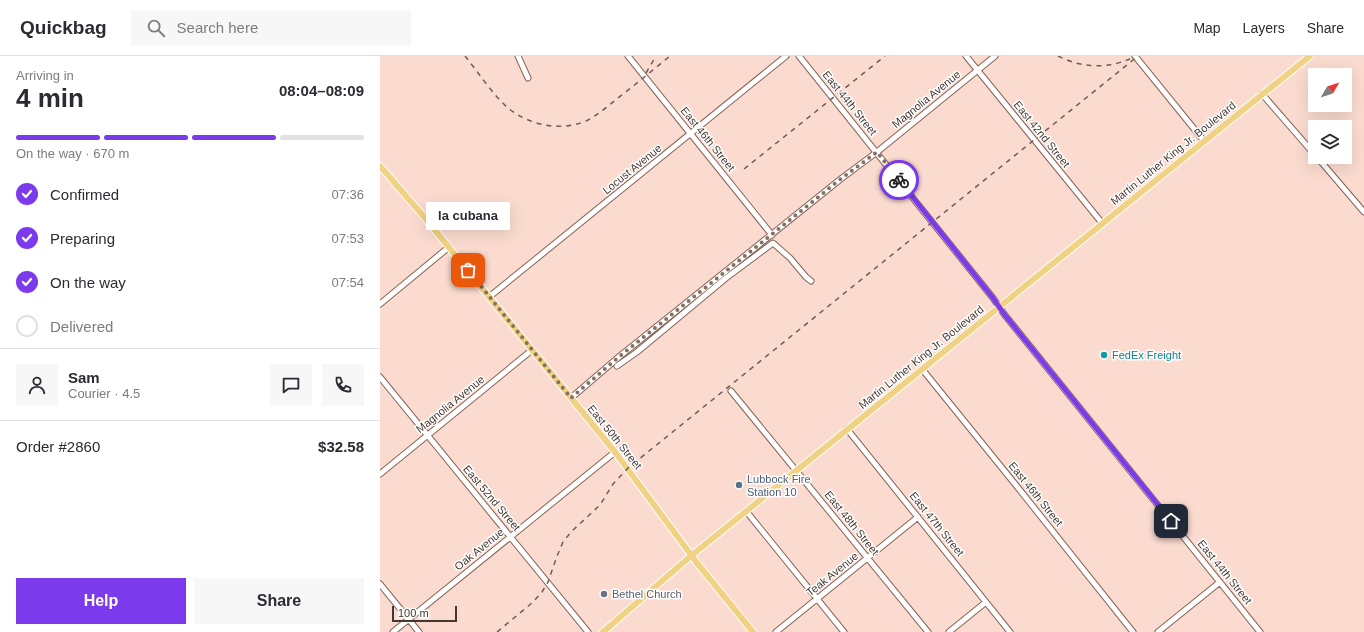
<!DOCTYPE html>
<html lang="en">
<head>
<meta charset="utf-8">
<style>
	:root { --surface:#fff; --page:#f7f7f7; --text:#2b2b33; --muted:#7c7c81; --line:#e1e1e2; --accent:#7c3aed }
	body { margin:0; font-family:Arial,sans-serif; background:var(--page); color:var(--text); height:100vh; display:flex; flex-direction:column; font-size:15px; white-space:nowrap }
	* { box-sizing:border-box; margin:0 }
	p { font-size:13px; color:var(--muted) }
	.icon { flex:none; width:22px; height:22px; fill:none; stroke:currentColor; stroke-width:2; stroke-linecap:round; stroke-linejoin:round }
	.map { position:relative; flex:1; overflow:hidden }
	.sheet { display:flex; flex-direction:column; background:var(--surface); width:380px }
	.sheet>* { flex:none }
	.needle { width:26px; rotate:51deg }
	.buttons { position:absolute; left:928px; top:12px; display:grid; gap:8px }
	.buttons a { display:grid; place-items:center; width:44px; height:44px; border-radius:0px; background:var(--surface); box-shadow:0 4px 16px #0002; font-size:20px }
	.scale { position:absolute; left:12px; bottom:10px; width:65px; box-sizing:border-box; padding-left:4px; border:2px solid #453630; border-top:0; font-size:11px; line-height:14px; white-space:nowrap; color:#453630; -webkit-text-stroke:3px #fff; paint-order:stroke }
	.pin { position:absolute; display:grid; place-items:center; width:34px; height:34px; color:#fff; margin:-17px; border-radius:8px; box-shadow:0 2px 6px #0006 }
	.courier { position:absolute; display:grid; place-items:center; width:40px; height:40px; margin:-20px; border:3px solid #7c3aed; border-radius:50%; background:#fff; color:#222; box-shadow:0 1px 5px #0007 }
	.bubble { position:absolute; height:28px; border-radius:0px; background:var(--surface); box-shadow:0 4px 16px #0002; font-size:13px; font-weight:600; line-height:28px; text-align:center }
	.headline em { font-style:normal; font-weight:600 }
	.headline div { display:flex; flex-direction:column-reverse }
	.headline { display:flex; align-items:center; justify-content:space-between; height:68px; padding:0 16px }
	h1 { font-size:26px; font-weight:600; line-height:30px }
	.bar { display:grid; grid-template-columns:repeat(4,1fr); gap:6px 4px; align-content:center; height:48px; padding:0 16px }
	.bar i { height:5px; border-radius:3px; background:var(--line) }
	.bar .on { background:var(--accent) }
	.bar p { grid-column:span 4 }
	.line { display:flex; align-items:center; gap:10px; padding:0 16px; border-top:1px solid var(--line) }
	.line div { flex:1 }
	.round { display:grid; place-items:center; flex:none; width:42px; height:42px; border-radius:0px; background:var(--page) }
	ol { padding:0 16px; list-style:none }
	li { display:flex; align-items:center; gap:12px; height:44px }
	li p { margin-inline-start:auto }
	li .icon { padding:4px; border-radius:50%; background:var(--accent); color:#fff; stroke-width:4 }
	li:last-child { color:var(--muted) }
	li i { width:22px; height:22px; border:2px solid var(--line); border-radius:50% }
	.action { display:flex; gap:8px; margin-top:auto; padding:8px 16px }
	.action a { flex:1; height:46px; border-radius:0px; background:var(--accent); color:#fff; font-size:16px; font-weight:600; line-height:46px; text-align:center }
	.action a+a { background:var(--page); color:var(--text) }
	header { display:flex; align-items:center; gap:24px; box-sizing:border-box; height:56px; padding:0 20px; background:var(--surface); border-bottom:1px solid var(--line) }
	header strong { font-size:19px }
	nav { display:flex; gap:22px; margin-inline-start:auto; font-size:14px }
	.search { width:280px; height:36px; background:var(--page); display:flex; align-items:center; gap:10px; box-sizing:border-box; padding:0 14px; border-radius:0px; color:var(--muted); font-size:15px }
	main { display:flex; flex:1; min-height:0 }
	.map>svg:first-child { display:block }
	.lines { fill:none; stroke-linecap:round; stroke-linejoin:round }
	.minor-casing { stroke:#866356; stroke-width:7 }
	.major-casing { stroke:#fff; stroke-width:8 }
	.minor { stroke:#fff; stroke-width:5 }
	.major { stroke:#f1d183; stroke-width:6 }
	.rail { stroke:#6f5c55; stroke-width:1.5; stroke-dasharray:5 5; stroke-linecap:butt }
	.done { stroke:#857068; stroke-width:4; stroke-dasharray:0 7.2 }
	.route { stroke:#7c3aed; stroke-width:5 }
	.culture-dot { fill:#0f9aa8; stroke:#fff; stroke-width:1.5 }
	.service-dot { fill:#5c6f8a; stroke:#fff; stroke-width:1.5 }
	.worship-dot { fill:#6b7280; stroke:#fff; stroke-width:1.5 }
	.labels { text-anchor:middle; stroke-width:3; stroke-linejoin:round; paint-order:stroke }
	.street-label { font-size:11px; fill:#453630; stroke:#fff }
	.culture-label { font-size:11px; fill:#0d838f; stroke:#fff; text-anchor:start }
	.service-label { font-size:11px; fill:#4e5e75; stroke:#fff; text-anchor:start }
	.worship-label { font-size:11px; fill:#5b616d; stroke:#fff; text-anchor:start }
</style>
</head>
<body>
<header>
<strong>Quickbag</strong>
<div class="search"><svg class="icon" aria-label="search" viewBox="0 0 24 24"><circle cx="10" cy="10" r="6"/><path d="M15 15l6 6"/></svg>Search here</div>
<nav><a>Map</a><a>Layers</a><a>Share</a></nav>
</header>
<main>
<section class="sheet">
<div class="headline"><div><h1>4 min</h1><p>Arriving in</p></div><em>08:04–08:09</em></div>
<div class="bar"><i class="on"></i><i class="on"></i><i class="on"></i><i></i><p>On the way · 670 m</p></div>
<ol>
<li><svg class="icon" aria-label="check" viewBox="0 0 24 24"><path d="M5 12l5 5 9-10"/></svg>Confirmed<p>07:36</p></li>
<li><svg class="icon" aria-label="check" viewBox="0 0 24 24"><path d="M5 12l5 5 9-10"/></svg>Preparing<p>07:53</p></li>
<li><svg class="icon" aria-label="check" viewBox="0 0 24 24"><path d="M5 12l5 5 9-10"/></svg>On the way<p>07:54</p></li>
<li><i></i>Delivered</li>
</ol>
<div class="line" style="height:72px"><a class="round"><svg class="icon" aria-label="person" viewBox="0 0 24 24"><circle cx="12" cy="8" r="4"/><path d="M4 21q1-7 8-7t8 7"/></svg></a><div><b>Sam</b><p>Courier · 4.5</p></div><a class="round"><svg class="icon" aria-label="chat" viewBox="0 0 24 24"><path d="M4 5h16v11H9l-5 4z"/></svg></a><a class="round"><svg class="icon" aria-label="phone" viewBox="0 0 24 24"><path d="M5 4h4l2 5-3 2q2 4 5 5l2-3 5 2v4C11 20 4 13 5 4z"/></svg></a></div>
<div class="line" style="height:52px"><div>Order #2860</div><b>$32.58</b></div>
<div class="action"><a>Help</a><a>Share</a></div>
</section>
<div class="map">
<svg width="984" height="576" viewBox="0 0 984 576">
	<rect width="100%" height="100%" fill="#fbdbcf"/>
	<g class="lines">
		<defs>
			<path id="minor" d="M138 0 148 22
				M248 0 392 179
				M419 0 613 242 624 258 880 576
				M586 0 722 167
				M755 0 824 85
				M882 38 935 99
				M937 101 984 156
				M109 241 406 0
				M0 248 69 191
				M237 310 257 296 346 222 393 187 410 202 426 221 431 225
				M542 313 635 428 753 576
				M0 321 208 576
				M351 335 548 576
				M191 342 240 300 462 122 497 96 615 0
				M467 373 630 576
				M0 418 152 294
				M366 455 464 576
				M0 528 39 576
				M13 576 235 396
				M396 576 538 461
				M569 576 606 546
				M778 576 840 526"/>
			<path id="major" d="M0 110 45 162 235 396 317 507 373 576
				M223 576 312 499 930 0"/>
		</defs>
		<!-- minor casing -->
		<use href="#minor" class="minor-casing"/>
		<!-- major casing -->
		<use href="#major" class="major-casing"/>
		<!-- minor -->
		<use href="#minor" class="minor"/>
		<!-- major -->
		<use href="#major" class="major"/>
		<!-- rail -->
		<path class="rail" d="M85 0C98 16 113 39 128 52 149 69 180 76 206 65 218 59 228 50 238 42 256 28 273 14 290 0
			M678 0C702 12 725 13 750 3
			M266 17 276 0
			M364 113 505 0
			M117 576 152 547 162 536 168 526 177 500 183 486 191 476 220 449 233 428 248 412 758 0"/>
	</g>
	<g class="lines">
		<!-- done -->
		<path class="done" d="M88 214 191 342 240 300 462 122 497 96 519 124"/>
		<!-- route -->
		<path class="route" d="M519 124 613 242 624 258 791 465"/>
	</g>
	<!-- markers -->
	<circle class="culture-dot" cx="724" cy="299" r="4"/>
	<circle class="service-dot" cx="359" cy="429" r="4"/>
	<circle class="worship-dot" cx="224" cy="538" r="4"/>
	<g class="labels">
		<!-- street labels -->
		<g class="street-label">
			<text transform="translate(546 43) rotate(-39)" y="4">Magnolia Avenue</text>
			<text transform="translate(470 47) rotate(51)" y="4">East 44th Street</text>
			<text transform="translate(662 78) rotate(51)" y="4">East 42nd Street</text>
			<text transform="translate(328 83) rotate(51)" y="4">East 46th Street</text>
			<text transform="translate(793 97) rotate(-39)" y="4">Martin Luther King Jr. Boulevard</text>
			<text transform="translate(252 113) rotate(-39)" y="4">Locust Avenue</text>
			<text transform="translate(541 301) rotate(-39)" y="4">Martin Luther King Jr. Boulevard</text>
			<text transform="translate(70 348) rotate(-39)" y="4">Magnolia Avenue</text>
			<text transform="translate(235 381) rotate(51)" y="4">East 50th Street</text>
			<text transform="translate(656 438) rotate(51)" y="4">East 46th Street</text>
			<text transform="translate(112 442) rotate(50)" y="4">East 52nd Street</text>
			<text transform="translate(472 467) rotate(51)" y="4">East 48th Street</text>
			<text transform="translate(557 468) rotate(51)" y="4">East 47th Street</text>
			<text transform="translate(99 493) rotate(-39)" y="4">Oak Avenue</text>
			<text transform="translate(845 516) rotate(51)" y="4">East 44th Street</text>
			<text transform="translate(452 518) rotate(-39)" y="4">Teak Avenue</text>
		</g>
		<!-- culture labels -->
		<g class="culture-label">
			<text x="732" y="303">FedEx Freight</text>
		</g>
		<!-- service labels -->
		<g class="service-label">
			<text x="367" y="427">Lubbock Fire<tspan x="367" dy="13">Station 10</tspan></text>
		</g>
		<!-- worship labels -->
		<g class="worship-label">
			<text x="232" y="542">Bethel Church</text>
		</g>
	</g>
</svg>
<div class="buttons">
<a><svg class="needle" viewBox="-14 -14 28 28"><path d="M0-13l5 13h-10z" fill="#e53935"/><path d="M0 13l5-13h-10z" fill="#7c7c81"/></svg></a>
<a><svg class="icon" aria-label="layers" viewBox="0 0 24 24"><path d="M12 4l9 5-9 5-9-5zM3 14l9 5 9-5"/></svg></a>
</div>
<div class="scale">100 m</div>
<div class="pin" style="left:88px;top:214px;background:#ea580c"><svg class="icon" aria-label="bag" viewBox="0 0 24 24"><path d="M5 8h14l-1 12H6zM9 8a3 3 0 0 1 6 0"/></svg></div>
<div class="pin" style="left:791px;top:465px;background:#1f2937"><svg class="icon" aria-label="home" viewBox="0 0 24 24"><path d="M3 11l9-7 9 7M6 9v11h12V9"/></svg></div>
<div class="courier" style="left:519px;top:124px"><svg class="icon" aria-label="bike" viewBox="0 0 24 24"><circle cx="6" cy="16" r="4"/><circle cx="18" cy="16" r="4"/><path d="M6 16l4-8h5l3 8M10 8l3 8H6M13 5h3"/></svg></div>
<div class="bubble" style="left:46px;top:146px;width:84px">la cubana</div>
</div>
</main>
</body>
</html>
